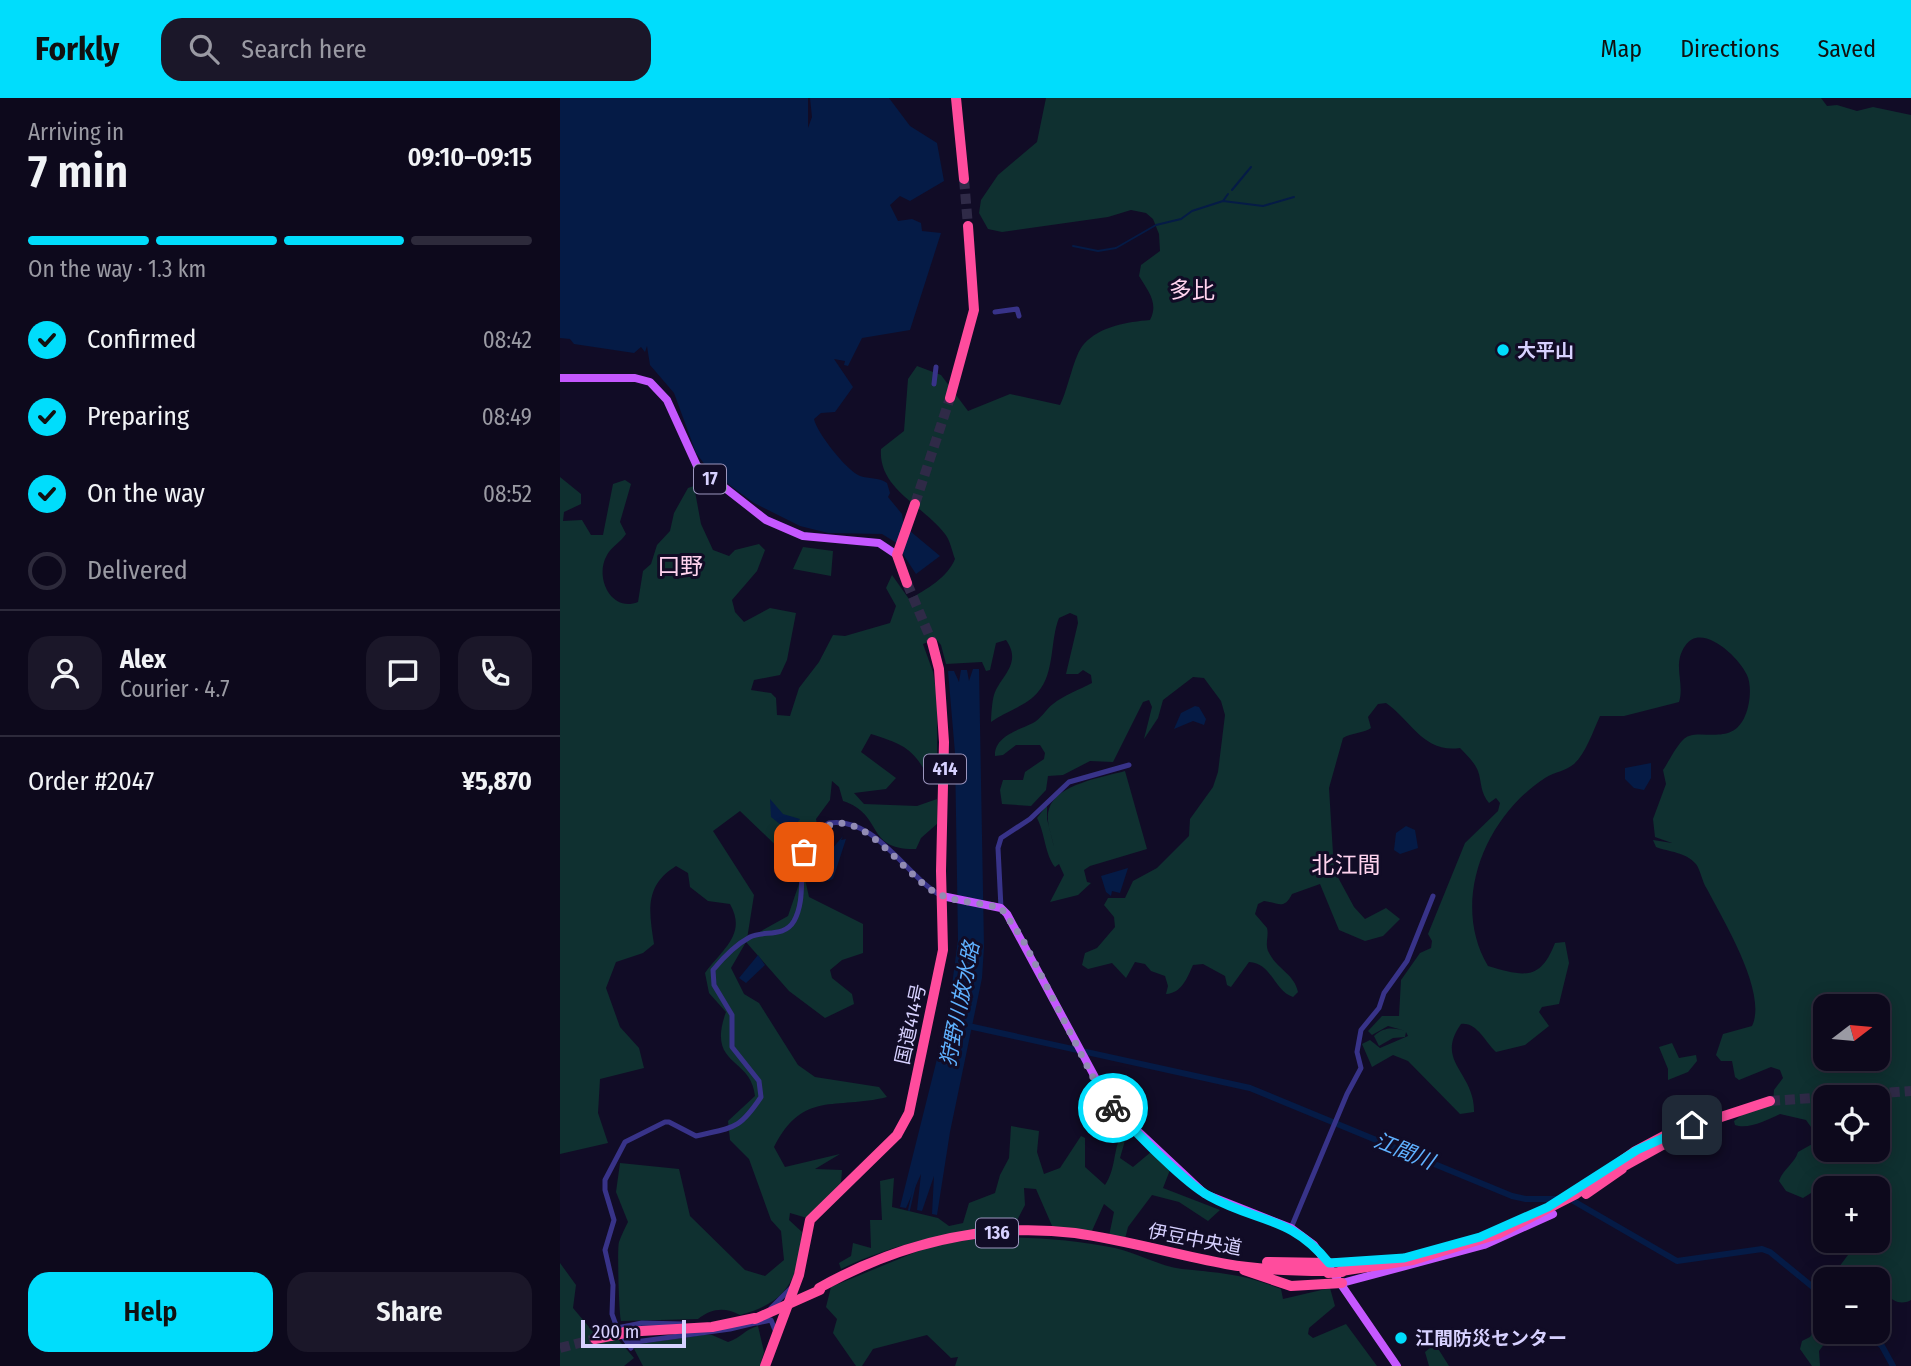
<!DOCTYPE html>
<html lang="en">
<head>
<meta charset="utf-8">
<style>
	:root { --surface:#0d091c; --page:#1b1729; --text:#f1f3f6; --muted:#9a9aa3; --line:#2d2a3b; --accent:#00ddfc }
	body { margin:0; font-family:"Fira Sans Condensed","Noto Sans JP",sans-serif; background:var(--page); color:var(--text); height:100vh; display:flex; flex-direction:column; font-size:26px; white-space:nowrap }
	* { box-sizing:border-box; margin:0 }
	p { font-size:23px; color:var(--muted) }
	.icon { flex:none; width:38px; height:38px; fill:none; stroke:currentColor; stroke-width:2; stroke-linecap:round; stroke-linejoin:round }
	.map { position:relative; flex:1; overflow:hidden }
	.drawer { display:flex; flex-direction:column; background:var(--surface); width:560px }
	.drawer>* { flex:none }
	.needle { width:46px; rotate:74deg }
	.tools { position:absolute; left:1253px; top:896px; display:grid; gap:14px }
	.tools a { display:grid; place-items:center; width:77px; height:77px; border-radius:14px; background:var(--surface); box-shadow:0 4px 18px #0003,0 0 0 2px var(--line); font-size:35px }
	.scale { position:absolute; left:21px; bottom:18px; width:105px; box-sizing:border-box; padding-left:7px; border:4px solid #d7d1ff; border-top:0; font-size:19px; line-height:24px; white-space:nowrap; color:#d7d1ff; -webkit-text-stroke:5px #110c26; paint-order:stroke }
	.pin { position:absolute; display:grid; place-items:center; width:60px; height:60px; color:#fff; margin:-30px; border-radius:14px; box-shadow:0 4px 10px #0006 }
	.courier { position:absolute; display:grid; place-items:center; width:70px; height:70px; margin:-35px; border:5px solid #00ddfc; border-radius:50%; background:#fff; color:#222; box-shadow:0 2px 9px #0007 }
	.summary em { font-style:normal; font-weight:600 }
	.summary div { display:flex; flex-direction:column-reverse }
	.summary { display:flex; align-items:center; justify-content:space-between; height:119px; padding:0 28px }
	h1 { font-size:46px; font-weight:600; line-height:52px }
	.bar { display:grid; grid-template-columns:repeat(4,1fr); gap:10px 7px; align-content:center; height:84px; padding:0 28px }
	.bar i { height:9px; border-radius:5px; background:var(--line) }
	.bar .selected { background:var(--accent) }
	.bar p { grid-column:span 4 }
	.line { display:flex; align-items:center; gap:18px; padding:0 28px; border-top:2px solid var(--line) }
	.line div { flex:1 }
	.round { display:grid; place-items:center; flex:none; width:74px; height:74px; border-radius:21px; background:var(--page) }
	ol { padding:0 28px; list-style:none }
	li { display:flex; align-items:center; gap:21px; height:77px }
	li p { margin-inline-start:auto }
	li .icon { padding:7px; border-radius:50%; background:var(--accent); color:#111; stroke-width:4 }
	li:last-child { color:var(--muted) }
	li i { width:38px; height:38px; border:4px solid var(--line); border-radius:50% }
	.action { display:flex; gap:14px; margin-top:auto; padding:14px 28px }
	.action a { flex:1; height:80px; border-radius:21px; background:var(--accent); color:#111; font-size:28px; font-weight:600; line-height:80px; text-align:center }
	.action a+a { background:var(--page); color:var(--text) }
	header { display:flex; align-items:center; gap:42px; box-sizing:border-box; height:98px; padding:0 35px; background:var(--accent); color:#111 }
	header strong { font-size:33px }
	nav { display:flex; gap:38px; margin-inline-start:auto; font-size:24px }
	.search { width:490px; height:63px; background:var(--page); display:flex; align-items:center; gap:18px; box-sizing:border-box; padding:0 24px; border-radius:21px; color:var(--muted); font-size:26px }
	main { display:flex; flex:1; min-height:0 }
	.map>svg:first-child { display:block }
	.green { fill:#0f3030; fill-rule:evenodd }
	.water { fill:#051b46 }
	.lines { fill:none; stroke-linecap:round; stroke-linejoin:round }
	.stream { stroke:#051b46; stroke-width:2 }
	.river { stroke:#051b46; stroke-width:6 }
	.highway-tunnel { stroke:#2f2a47; stroke-width:10; stroke-dasharray:10 5; stroke-linecap:butt }
	.minor { stroke:#383389; stroke-width:5 }
	.major { stroke:#c558ff; stroke-width:8 }
	.highway { stroke:#ff4c9d; stroke-width:10 }
	.highway-bridge { stroke:#ff4c9d; stroke-width:10 }
	.done { stroke:#928cb3; stroke-width:7; stroke-dasharray:0 12.6 }
	.route { stroke:#00ddfc; stroke-width:9 }
	.poi-dot { fill:#00ddfc; stroke:#110c26; stroke-width:2.5 }
	.labels { text-anchor:middle; stroke-width:6; stroke-linejoin:round; paint-order:stroke }
	.shield { fill:#110c26; stroke:#9c96be; stroke-width:2 }
	.shield-label { font-size:18px; font-weight:bold; fill:#d7d1ff }
	.poi-label { font-size:19px; font-weight:bold; fill:#d7d1ff; stroke:#110c26; text-anchor:start }
	.street-label { font-size:19px; fill:#d7d1ff; stroke:#110c26 }
	.water-label { font-size:21px; font-style:italic; fill:#5fb1ff; stroke:#110c26 }
	.quarter-label { font-size:23px; fill:#ffd3ee; stroke:#110c26 }
</style>
</head>
<body>
<header>
<strong>Forkly</strong>
<div class="search"><svg class="icon" aria-label="search" viewBox="0 0 24 24"><circle cx="10" cy="10" r="6"/><path d="M15 15l6 6"/></svg>Search here</div>
<nav><a>Map</a><a>Directions</a><a>Saved</a></nav>
</header>
<main>
<section class="drawer">
<div class="summary"><div><h1>7 min</h1><p>Arriving in</p></div><em>09:10–09:15</em></div>
<div class="bar"><i class="selected"></i><i class="selected"></i><i class="selected"></i><i></i><p>On the way · 1.3 km</p></div>
<ol>
<li><svg class="icon" aria-label="check" viewBox="0 0 24 24"><path d="M5 12l5 5 9-10"/></svg>Confirmed<p>08:42</p></li>
<li><svg class="icon" aria-label="check" viewBox="0 0 24 24"><path d="M5 12l5 5 9-10"/></svg>Preparing<p>08:49</p></li>
<li><svg class="icon" aria-label="check" viewBox="0 0 24 24"><path d="M5 12l5 5 9-10"/></svg>On the way<p>08:52</p></li>
<li><i></i>Delivered</li>
</ol>
<div class="line" style="height:126px"><a class="round"><svg class="icon" aria-label="person" viewBox="0 0 24 24"><circle cx="12" cy="8" r="4"/><path d="M4 21q1-7 8-7t8 7"/></svg></a><div><b>Alex</b><p>Courier · 4.7</p></div><a class="round"><svg class="icon" aria-label="chat" viewBox="0 0 24 24"><path d="M4 5h16v11H9l-5 4z"/></svg></a><a class="round"><svg class="icon" aria-label="phone" viewBox="0 0 24 24"><path d="M5 4h4l2 5-3 2q2 4 5 5l2-3 5 2v4C11 20 4 13 5 4z"/></svg></a></div>
<div class="line" style="height:91px"><div>Order #2047</div><b>¥5,870</b></div>
<div class="action"><a>Help</a><a>Share</a></div>
</section>
<div class="map">
<svg width="1351" height="1268" viewBox="0 0 1351 1268">
	<rect width="100%" height="100%" fill="#110c26"/>
	<!-- green -->
	<path class="green" d="M486 0H1261L1267 8 1277 7 1297 13 1313 9 1351 17V1202C1335 1211 1323 1194 1318 1181H1301L1297 1176 1285 1178 1279 1169 1294 1149 1292 1143H1318V1090H1278L1267 1085 1243 1100 1226 1093 1219 1083C1223 1071 1235 1065 1238 1054L1254 1045 1251 1029 1246 1022 1220 1016C1207 1022 1188 1032 1175 1027L1174 1023 1187 1013 1213 1007 1214 992 1223 980 1220 972 1211 969 1179 982 1175 979 1172 963H1161L1156 957 1163 936 1192 928C1208 895 1163 822 1147 791 1142 784 1141 773 1136 766 1126 754 1109 754 1096 749L1093 742 1112 745 1095 739 1093 721 1106 686 1103 672C1109 664 1119 641 1129 638 1144 632 1173 647 1185 618 1190 607 1192 588 1187 577 1179 559 1141 523 1125 548 1112 567 1125 585 1119 604L1064 618H1040C1033 633 1026 655 1014 666 1006 673 994 674 985 680 925 719 890 804 928 868 963 878 980 884 995 845L1005 844 1009 865 999 906 982 909 979 914 989 928 965 947 936 954C925 944 917 924 901 926 874 964 915 974 914 1014L900 1016 848 963 833 957 812 969 802 946 810 942 820 950 848 938 846 934 845 939 833 940 819 948 814 938C825 928 834 930 846 933L828 928 812 937 808 933 822 918H839L841 882 860 855 871 850 872 843 868 836 905 745 938 713 940 705 936 700 929 705C920 694 922 685 918 673 915 665 906 656 900 650 863 655 852 623 826 605L818 606 808 619 811 630C804 635 791 635 783 640L769 690 774 772 794 809 805 821 826 810 840 821 823 838 805 843 779 832 760 786 732 796C724 812 719 805 704 803L698 806 695 816 707 830C709 838 705 845 708 853 717 872 734 875 738 894L733 899C714 893 712 865 689 864L671 889 667 887 665 878 643 866 633 867C627 880 622 895 606 896L608 888 605 878 591 873 585 866 575 864 566 880 552 865 528 871 522 867 525 855 537 850 555 829 554 819 544 807 548 800H565L573 783 597 770 629 738 630 721 653 689 658 674 665 617 661 603 644 580 633 579 603 602 598 620 584 641 592 609 589 602 583 604 553 664 530 663 503 677 488 678 486 692 471 708 442 706 440 692 443 682H463L465 674 484 661 485 655 480 647H456L443 657 435 658C434 638 459 632 473 625 481 621 486 611 493 606 504 597 519 592 532 585L531 577 523 572 518 576H506L518 525 517 518 510 515 499 520C490 542 495 575 478 594 468 607 445 614 431 624 431 619 432 603 434 597 440 578 463 566 446 542L436 545 430 572 426 573 422 564 386 566 381 547 376 541 363 546 373 574 377 599V683L370 682C353 650 345 647 311 636L301 654 336 680 326 691 294 695 304 706 357 708 377 701 378 725 361 740 356 751C304 752 325 717 283 703L279 689 272 683 270 702 256 721 263 759 259 783 245 781 249 799 303 826V855L282 862 270 872 272 880 292 896 294 906 265 920 229 893 186 844 171 870 184 896 199 905 238 967 255 979 319 989 327 999C275 1012 243 992 214 1049L225 1069 280 1056 255 1071 282 1072 281 1085 247 1120 230 1115 229 1122 242 1134C238 1182 228 1204 180 1217 165 1209 152 1210 138 1221L61 1223C59 1215 57 1151 59 1144 61 1138 65 1130 68 1124L56 1094 60 1065 119 1071 130 1118 185 1172 205 1178 224 1162 221 1133 211 1122 189 1061 170 1042 168 1023 195 998C191 958 146 969 166 914L149 895 145 875C163 851 187 836 170 806L148 803 130 789 128 775 116 768C84 788 89 813 94 846L83 855 56 864 46 890 60 929 79 950 84 970 40 981 38 1015 48 1045 0 1056V379L21 396V406L4 414 3 423 22 422 31 437H43L53 386 65 382 71 386 60 424 66 436C61 444 51 449 47 457 34 479 51 515 78 504L83 473 91 466 97 447 110 433 114 415 128 390 134 388 141 426 153 452 169 458 175 452 199 446 205 452 197 473 172 502 175 514 184 524 210 510 236 515 227 562 220 577 194 582 191 592 211 595 216 600 217 617 230 618 239 590 259 564 273 537 285 538 330 525 336 508 326 490 332 477 349 501C366 492 388 479 395 461 392 453 390 442 385 436 363 407 318 391 321 351L344 333 348 281 357 268 381 277 408 313 450 296 500 307C508 292 514 256 524 246 540 228 568 224 590 222 599 205 588 193 579 178L581 167 600 153 599 136 593 121 586 115 571 112 548 119 442 134 428 131 419 115 421 102 438 77 477 44ZM180 713 229 760 241 780 228 818 187 841 194 797 153 733ZM1265 908H1318V961H1265ZM1265 999H1318V1052H1265Z
		M243 449 273 453 271 478 233 471Z
		M565 673 587 751 530 768 524 772 527 784 531 785 518 797 490 804 504 777 499 766 495 769C485 757 485 735 477 720L487 707V721L494 749C492 737 485 723 489 711 496 686 544 679 565 673Z
		M1112 945 1119 960 1136 957 1137 963 1128 974 1108 982V971L1099 949Z
		M451 1028 479 1033 477 1054 484 1076 500 1070 521 1038 525 1040V1069L545 1087C556 1071 553 1053 561 1037L558 1033 568 1032 560 1060 573 1069 591 1054 610 1072 603 1090 660 1112 648 1123 619 1104 592 1097 568 1129 565 1141 549 1138 554 1114 544 1106 531 1135 493 1130 476 1091 464 1090 465 1107 454 1128C395 1132 335 1145 281 1171L279 1165 291 1158 293 1145 311 1150 310 1122H322L320 1083 334 1080 332 1109 378 1120 389 1128 403 1125 409 1105 435 1095 440 1077 449 1060Z
		M426 1139C469 1139 512 1141 555 1150 577 1155 599 1168 622 1171 662 1175 683 1176 721 1191L723 1201 770 1190 775 1208 749 1230 748 1236 753 1240 786 1226 817 1268H395L398 1259 391 1260 367 1237 313 1251 302 1268H296L273 1235 277 1221 266 1209 271 1189 368 1149Z
		M0 1165 16 1187 13 1210 34 1235 36 1242 57 1240 74 1260 64 1268H0Z
		M198 1228 204 1254 200 1268H83L72 1247 143 1237H152L168 1244C181 1240 185 1231 198 1228Z
		M1256 1229 1258 1238 1265 1245 1259 1253 1260 1268H1252L1240 1251 1242 1243 1250 1239Z
		M877 1249 889 1268H869L865 1254 871 1249Z"/>
	<!-- water -->
	<path class="water" d="M0 0H248V30L252 19 250 0H329L350 28 377 45 384 83 350 103 340 98 330 107 338 123 352 121 361 125 362 133 381 135 350 232 302 240 288 268 284 267 285 263 274 261 293 289 275 314 261 315 254 321C257 335 286 372 300 378 309 381 318 379 327 385L330 395 328 399 342 416 344 428 380 458 356 476 335 444 322 436 268 435 240 428 194 405 149 372 136 355 114 295 90 267 87 248 85 254 81 249 74 255 14 246 10 241 0 240Z
		M413 571H419L424 849 422 880 390 1034 377 1117 372 1116 374 1078 362 1113 357 1112 361 1076 346 1110 340 1109 388 917 398 842 395 655 388 573H394L399 584 401 572H407L409 583Z
		M635 608 639 609 646 621 644 627 633 623 614 631 621 615Z
		M1091 665V680L1084 692 1074 690 1065 681V670Z
		M210 701 223 716 240 721 230 734 211 719Z
		M846 728 855 732 858 750 840 756 834 752 836 735Z
		M283 738 281 742 286 741 273 781 268 783 266 764 272 762 271 752Z
		M568 770 560 795 552 793 551 798 546 794 541 778Z
		M198 857 205 867 186 885 179 880Z"/>
	<g class="lines">
		<!-- stream -->
		<path class="stream" d="M672 92 691 69
			M663 103 668 96
			M513 148 538 153 556 150 596 127 621 121 632 113 663 103 703 108 734 99
			M349 1112 355 1086"/>
		<!-- river -->
		<path class="river" d="M404 927 690 990 952 1098 966 1101H1010L1117 1163 1202 1151 1210 1154 1265 1199
			M1306 1234 1322 1248 1333 1268"/>
		<!-- highway-tunnel -->
		<path class="highway-tunnel" d="M404 81 408 128
			M355 406 390 300
			M347 485 372 544
			M1210 1003 1351 993
			M0 1250 35 1241"/>
		<!-- minor -->
		<path class="minor" d="M435 214 457 211 459 218
			M374 286 376 269
			M441 810 438 750 441 740 470 721 509 684 569 667
			M731 1130 787 996 801 970 797 954 801 932 819 910 824 895 847 863 873 798
			M211 1210 231 1190
			M197 1225 211 1222 215 1232
			M57 1230 82 1225 123 1226
			M68 1245 170 1231 199 1224
			M71 1250 57 1230 52 1216 53 1187 45 1152 54 1122 45 1092V1082L65 1044 105 1024H109L136 1038C174 1029 179 1032 201 999L199 983 172 949V917L154 887 153 872C162 861 177 846 190 839 204 832 224 840 234 823 252 790 226 750 269 725 316 718 346 779 382 798"/>
		<!-- major -->
		<path class="major" d="M0 280H75L90 284 107 302 137 368 206 422 243 438 319 445 337 457
			M382 798 441 810 447 816 550 1007 645 1096 731 1130 754 1147 837 1268
			M769 1165 825 1162
			M782 1185 924 1147 993 1116"/>
		<!-- highway -->
		<path class="highway" d="M396 0 404 81
			M390 300 414 212 408 128
			M347 485 337 457 355 406
			M1064 1068 1124 1035
			M1026 1096 1062 1071
			M707 1164 769 1165
			M684 1172 731 1188 782 1185
			M781 1173 853 1162 938 1136 1016 1096 1074 1054 1106 1037 1210 1003
			M259 1190C338 1146 424 1124 515 1135 566 1142 616 1157 666 1166 700 1172 733 1173 767 1173
			M64 1234 152 1229 195 1220
			M35 1241 50 1238
			M205 1268 239 1177 250 1122 337 1037 349 1015 383 852 381 773 384 644 379 571 372 544"/>
		<!-- highway-bridge -->
		<path class="highway-bridge" d="M768 1175 782 1174
			M195 1221 260 1192
			M50 1238 65 1235"/>
	</g>
	<g class="lines">
		<!-- done -->
		<path class="done" d="M244 754C284 680 335 769 373 793 393 805 420 804 441 810L462 840 540 993 553 1010"/>
		<!-- route -->
		<path class="route" d="M553 1010C575 1033 623 1084 649 1098 697 1125 730 1117 769 1165L844 1160 920 1139 988 1109 1077 1052 1132 1027"/>
	</g>
	<!-- markers -->
	<g class="poi-dot">
		<circle cx="943" cy="252" r="7"/>
		<circle cx="841" cy="1240" r="7"/>
	</g>
	<g class="labels">
		<!-- shield labels -->
		<g class="shield">
			<rect x="134" y="366.5" width="32" height="29" rx="5"/>
			<rect x="364" y="656.5" width="42" height="29" rx="5"/>
			<rect x="416" y="1120.5" width="42" height="29" rx="5"/>
		</g>
		<g class="shield-label">
			<text x="150" y="387">17</text>
			<text x="385" y="677">414</text>
			<text x="437" y="1141">136</text>
		</g>
		<!-- poi labels -->
		<g class="poi-label">
			<text x="957" y="259">大平山</text>
			<text x="855" y="1247">江間防災センター</text>
		</g>
		<!-- street labels -->
		<g class="street-label">
			<text transform="translate(350 926) rotate(-78)" y="7">国道414号</text>
			<text transform="translate(635 1141) rotate(11)" y="7">伊豆中央道</text>
		</g>
		<!-- water labels -->
		<g class="water-label">
			<text transform="translate(400 906) rotate(-79)" y="7">狩野川放水路</text>
			<text transform="translate(844 1053) rotate(22)" y="7">江間川</text>
		</g>
		<!-- quarter labels -->
		<g class="quarter-label">
			<text x="632" y="200">多比</text>
			<text x="120" y="476">口野</text>
			<text x="786" y="775">北江間</text>
		</g>
	</g>
</svg>
<div class="tools">
<a><svg class="needle" viewBox="-14 -14 28 28"><path d="M0-13l5 13h-10z" fill="#e53935"/><path d="M0 13l5-13h-10z" fill="#9a9aa3"/></svg></a>
<a><svg class="icon" aria-label="locate" viewBox="0 0 24 24"><circle cx="12" cy="12" r="6"/><path d="M12 2v4M12 18v4M2 12h4M18 12h4"/></svg></a>
<a>+</a>
<a>−</a>
</div>
<div class="scale">200 m</div>
<div class="pin" style="left:244px;top:754px;background:#ea580c"><svg class="icon" aria-label="bag" viewBox="0 0 24 24"><path d="M5 8h14l-1 12H6zM9 8a3 3 0 0 1 6 0"/></svg></div>
<div class="pin" style="left:1132px;top:1027px;background:#1f2937"><svg class="icon" aria-label="home" viewBox="0 0 24 24"><path d="M3 11l9-7 9 7M6 9v11h12V9"/></svg></div>
<div class="courier" style="left:553px;top:1010px"><svg class="icon" aria-label="bike" viewBox="0 0 24 24"><circle cx="6" cy="16" r="4"/><circle cx="18" cy="16" r="4"/><path d="M6 16l4-8h5l3 8M10 8l3 8H6M13 5h3"/></svg></div>
</div>
</main>
</body>
</html>
